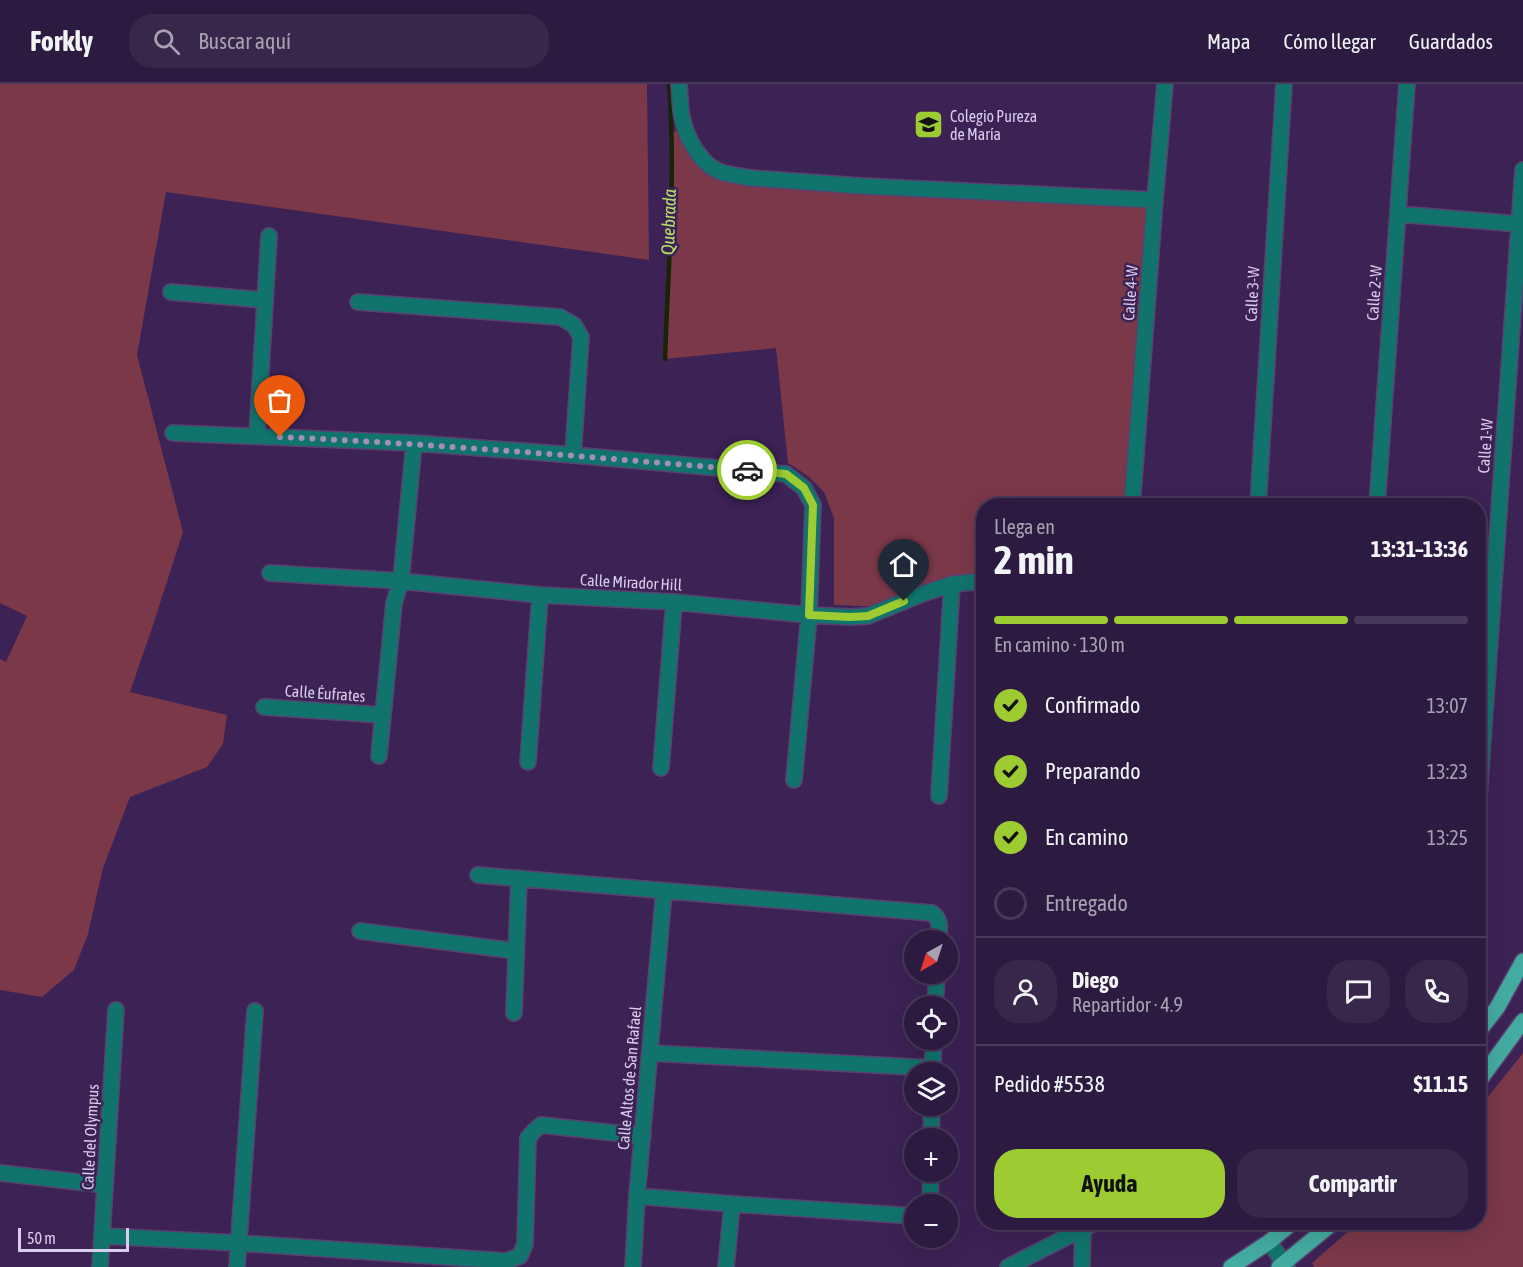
<!DOCTYPE html>
<html lang="es">
<head>
<meta charset="utf-8">
<style>
	:root { --surface:#2d1a40; --page:#39274b; --text:#f1f3f6; --muted:#a7a1b1; --line:#483859; --accent:#9ccb32 }
	body { margin:0; font-family:"Asap Condensed",sans-serif; background:var(--page); color:var(--text); height:100vh; display:flex; flex-direction:column; font-size:22px; white-space:nowrap }
	* { box-sizing:border-box; margin:0 }
	p { font-size:20px; color:var(--muted) }
	.icon { flex:none; width:33px; height:33px; fill:none; stroke:currentColor; stroke-width:2; stroke-linecap:round; stroke-linejoin:round }
	.map { position:relative; flex:1; overflow:hidden }
	.sheet { position:absolute; left:976px; top:414px; width:510px; height:732px; display:flex; flex-direction:column; background:var(--surface); border-radius:24px; box-shadow:0 6px 24px #0002,0 0 0 2px var(--line) }
	.sheet>* { flex:none }
	.needle { width:39px; rotate:219deg }
	.fabs { position:absolute; left:904px; top:846px; display:grid; gap:12px }
	.fabs a { display:grid; place-items:center; width:54px; height:54px; border-radius:50%; background:var(--surface); box-shadow:0 6px 24px #0002,0 0 0 2px var(--line); font-size:30px }
	.scale { position:absolute; left:18px; bottom:15px; width:111px; box-sizing:border-box; padding-left:6px; border:3px solid #daccec; border-top:0; font-size:16px; line-height:21px; white-space:nowrap; color:#daccec; -webkit-text-stroke:4px #3c2255; paint-order:stroke }
	.pin { position:absolute; display:grid; place-items:center; width:51px; height:51px; color:#fff; margin:-62px -26px; border-radius:50% 50% 50% 0; rotate:-45deg; box-shadow:0 0 6px #0007 }
	.pin .icon { rotate:45deg }
	.courier { position:absolute; display:grid; place-items:center; width:60px; height:60px; margin:-30px; border:4px solid #9ccb32; border-radius:50%; background:#fff; color:#222; box-shadow:0 2px 8px #0007 }
	.head em { font-style:normal; font-weight:700 }
	.head div { display:flex; flex-direction:column-reverse }
	.head { display:flex; align-items:center; justify-content:space-between; height:102px; padding:0 18px }
	h1 { font-size:39px; font-weight:700; line-height:45px }
	.bar { display:grid; grid-template-columns:repeat(4,1fr); gap:9px 6px; align-content:center; height:72px; padding:0 18px }
	.bar i { height:8px; border-radius:4px; background:var(--line) }
	.bar .selected { background:var(--accent) }
	.bar p { grid-column:span 4 }
	.line { display:flex; align-items:center; gap:15px; padding:0 18px; border-top:2px solid var(--line) }
	.line div { flex:1 }
	.round { display:grid; place-items:center; flex:none; width:63px; height:63px; border-radius:24px; background:var(--page) }
	ol { padding:0 18px; list-style:none }
	li { display:flex; align-items:center; gap:18px; height:66px }
	li p { margin-inline-start:auto }
	li .icon { padding:6px; border-radius:50%; background:var(--accent); color:#111; stroke-width:4 }
	li:last-child { color:var(--muted) }
	li i { width:33px; height:33px; border:3px solid var(--line); border-radius:50% }
	.cta { display:flex; gap:12px; margin-top:auto; padding:12px 18px }
	.cta a { flex:1; height:69px; border-radius:24px; background:var(--accent); color:#111; font-size:24px; font-weight:700; line-height:69px; text-align:center }
	.cta a+a { background:var(--page); color:var(--text) }
	header { display:flex; align-items:center; gap:36px; box-sizing:border-box; height:84px; padding:0 30px; background:var(--surface); border-bottom:2px solid var(--line) }
	header strong { font-size:28px }
	nav { display:flex; gap:33px; margin-inline-start:auto; font-size:21px }
	.search { width:420px; height:54px; background:var(--page); display:flex; align-items:center; gap:15px; box-sizing:border-box; padding:0 21px; border-radius:24px; color:var(--muted); font-size:22px }
	.map>svg:first-child { display:block }
	.green { fill:#7a3849 }
	.lines { fill:none; stroke-linecap:round; stroke-linejoin:round }
	.stream { stroke:#192305; stroke-width:4.5 }
	.minor-casing { stroke:#584170; stroke-width:18 }
	.major-casing { stroke:#584170; stroke-width:18 }
	.minor { stroke:#11746c; stroke-width:15 }
	.major { stroke:#44aba0; stroke-width:15 }
	.done { stroke:#a390b7; stroke-width:6; stroke-dasharray:0 10.8 }
	.route { stroke:#9ccb32; stroke-width:8 }
	.labels { text-anchor:middle; stroke-width:5; stroke-linejoin:round; paint-order:stroke }
	.poi-label { font-size:16px; fill:#daccec; stroke:#3c2255; text-anchor:start }
	.street-label { font-size:16px; fill:#daccec; stroke:#3c2255 }
	.water-label { font-size:18px; font-style:italic; fill:#b7e267; stroke:#3c2255 }
</style>
</head>
<body>
<header>
<strong>Forkly</strong>
<div class="search"><svg class="icon" aria-label="search" viewBox="0 0 24 24"><circle cx="10" cy="10" r="6"/><path d="M15 15l6 6"/></svg>Buscar aquí</div>
<nav><a>Mapa</a><a>Cómo llegar</a><a>Guardados</a></nav>
</header>
<div class="map">
<svg width="1523" height="1183" viewBox="0 0 1523 1183">
	<rect width="100%" height="100%" fill="#3c2255"/>
	<!-- green -->
	<path class="green" d="M0 0H647L649 176 166 108 137 271 183 448 153 541 130 608 227 631 223 660 207 683 130 713 103 784 88 850 74 886 42 913 0 906V575L6 578 27 532 0 519Z
		M685 45 720 88 1155 116 1133 421 984 422V494L884 523 834 521V434L824 408 808 392 788 379 776 264 665 275 673 48Z
		M1523 969V1183H1314L1312 1179 1358 1139 1479 1138V1024Z"/>
	<g class="lines">
		<!-- stream -->
		<path class="stream" d="M665 275C668 184 676 92 669 0"/>
		<defs>
			<path id="minor" d="M679 0C680 11 680 23 682 33 686 53 699 78 718 87 728 91 740 92 751 94L861 102 1155 116
				M1398 130 1519 140
				M171 208 264 216
				M358 218 560 233 574 241 581 253 573 371
				M173 349 414 359 573 371 786 390 804 404 813 421 809 531 794 696
				M257 352 269 152
				M1132 422 1155 116 1165 0
				M1258 422 1284 0
				M1377 422 1407 0
				M270 489 401 497 540 511 674 518 809 531 850 533 868 532 922 510 952 500 984 497
				M264 623 383 631
				M379 672 394 519 401 497 414 359
				M528 678 540 511
				M661 684 674 518
				M939 712 952 500
				M1479 712 1523 86
				M478 791 932 829C942 836 939 845 939 856
				M360 847 516 867
				M935 922 937 890
				M514 929 519 794
				M650 969 932 984
				M932 988 934 956
				M931 1054 932 1022
				M0 1089 105 1101
				M637 1112 732 1120 915 1132
				M930 1120 931 1088
				M102 1152 238 1159 506 1177 520 1172 525 1160 528 1054 534 1047 541 1041 643 1052
				M1269 1158 1287 1183
				M100 1183 116 926
				M237 1183 255 927
				M633 1183 637 1112 664 807
				M726 1183 732 1120
				M1008 1183 1096 1138
				M1082 1183 1083 1138"/>
			<path id="major" d="M1479 947 1497 924 1523 877
				M1479 997 1523 937
				M1231 1183 1269 1158 1293 1138
				M1279 1183 1334 1138"/>
		</defs>
		<!-- minor casing -->
		<use href="#minor" class="minor-casing"/>
		<!-- major casing -->
		<use href="#major" class="major-casing"/>
		<!-- minor -->
		<use href="#minor" class="minor"/>
		<!-- major -->
		<use href="#major" class="major"/>
	</g>
	<g class="lines">
		<!-- done -->
		<path class="done" d="M280 353C436 360 591 373 747 386"/>
		<!-- route -->
		<path class="route" d="M747 386 786 390 804 404 813 421 809 531 850 533 868 532 904 517"/>
	</g>
	<!-- icons -->
	<defs>
		<symbol id="school-square" viewBox="-11 -11 22 22"><rect x="-9" y="-9" width="18" height="18" rx="4" fill="#9ccb32" stroke="#3c2255"/><path d="M0-5L7-2L0 1L-7-2ZM-4 1L0 2.5L4 1V4Q0 6-4 4Z" fill="#111"/></symbol>
	</defs>
	<g fill-rule="evenodd">
		<use href="#school-square" x="912" y="24" width="33" height="33"/>
	</g>
	<g class="labels">
		<!-- poi labels -->
		<g class="poi-label">
			<text x="950" y="38">Colegio Pureza<tspan x="950" dy="18">de María</tspan></text>
		</g>
		<!-- street labels -->
		<g class="street-label">
			<text transform="translate(1130 209) rotate(-86)" y="6">Calle 4-W</text>
			<text transform="translate(1374 209) rotate(-86)" y="6">Calle 2-W</text>
			<text transform="translate(1252 210) rotate(-87)" y="6">Calle 3-W</text>
			<text transform="translate(1485 362) rotate(-86)" y="6">Calle 1-W</text>
			<text transform="translate(631 498) rotate(3)" y="6">Calle Mirador Hill</text>
			<text transform="translate(325 609) rotate(4)" y="6">Calle Éufrates</text>
			<text transform="translate(629 994) rotate(-85)" y="6">Calle Altos de San Rafael</text>
			<text transform="translate(90 1053) rotate(-87)" y="6">Calle del Olympus</text>
		</g>
		<!-- water labels -->
		<g class="water-label">
			<text transform="translate(669 138) rotate(-88)" y="6">Quebrada</text>
		</g>
	</g>
</svg>
<div class="fabs">
<a><svg class="needle" viewBox="-14 -14 28 28"><path d="M0-13l5 13h-10z" fill="#e53935"/><path d="M0 13l5-13h-10z" fill="#a7a1b1"/></svg></a>
<a><svg class="icon" aria-label="locate" viewBox="0 0 24 24"><circle cx="12" cy="12" r="6"/><path d="M12 2v4M12 18v4M2 12h4M18 12h4"/></svg></a>
<a><svg class="icon" aria-label="layers" viewBox="0 0 24 24"><path d="M12 4l9 5-9 5-9-5zM3 14l9 5 9-5"/></svg></a>
<a>+</a>
<a>−</a>
</div>
<div class="scale">50 m</div>
<div class="pin" style="left:280px;top:353px;background:#ea580c"><svg class="icon" aria-label="bag" viewBox="0 0 24 24"><path d="M5 8h14l-1 12H6zM9 8a3 3 0 0 1 6 0"/></svg></div>
<div class="pin" style="left:904px;top:517px;background:#1f2937"><svg class="icon" aria-label="home" viewBox="0 0 24 24"><path d="M3 11l9-7 9 7M6 9v11h12V9"/></svg></div>
<div class="courier" style="left:747px;top:386px"><svg class="icon" aria-label="car" viewBox="0 0 24 24"><path d="M5 17H2v-5l4-1 3-4h7l3 4 3 1v5h-3M9 17h6M6 11h13"/><circle cx="7" cy="17" r="2"/><circle cx="17" cy="17" r="2"/></svg></div>
<section class="sheet">
<div class="head"><div><h1>2 min</h1><p>Llega en</p></div><em>13:31–13:36</em></div>
<div class="bar"><i class="selected"></i><i class="selected"></i><i class="selected"></i><i></i><p>En camino · 130 m</p></div>
<ol>
<li><svg class="icon" aria-label="check" viewBox="0 0 24 24"><path d="M5 12l5 5 9-10"/></svg>Confirmado<p>13:07</p></li>
<li><svg class="icon" aria-label="check" viewBox="0 0 24 24"><path d="M5 12l5 5 9-10"/></svg>Preparando<p>13:23</p></li>
<li><svg class="icon" aria-label="check" viewBox="0 0 24 24"><path d="M5 12l5 5 9-10"/></svg>En camino<p>13:25</p></li>
<li><i></i>Entregado</li>
</ol>
<div class="line" style="height:108px"><a class="round"><svg class="icon" aria-label="person" viewBox="0 0 24 24"><circle cx="12" cy="8" r="4"/><path d="M4 21q1-7 8-7t8 7"/></svg></a><div><b>Diego</b><p>Repartidor · 4.9</p></div><a class="round"><svg class="icon" aria-label="chat" viewBox="0 0 24 24"><path d="M4 5h16v11H9l-5 4z"/></svg></a><a class="round"><svg class="icon" aria-label="phone" viewBox="0 0 24 24"><path d="M5 4h4l2 5-3 2q2 4 5 5l2-3 5 2v4C11 20 4 13 5 4z"/></svg></a></div>
<div class="line" style="height:78px"><div>Pedido #5538</div><b>$11.15</b></div>
<div class="cta"><a>Ayuda</a><a>Compartir</a></div>
</section>
</div>
</body>
</html>
